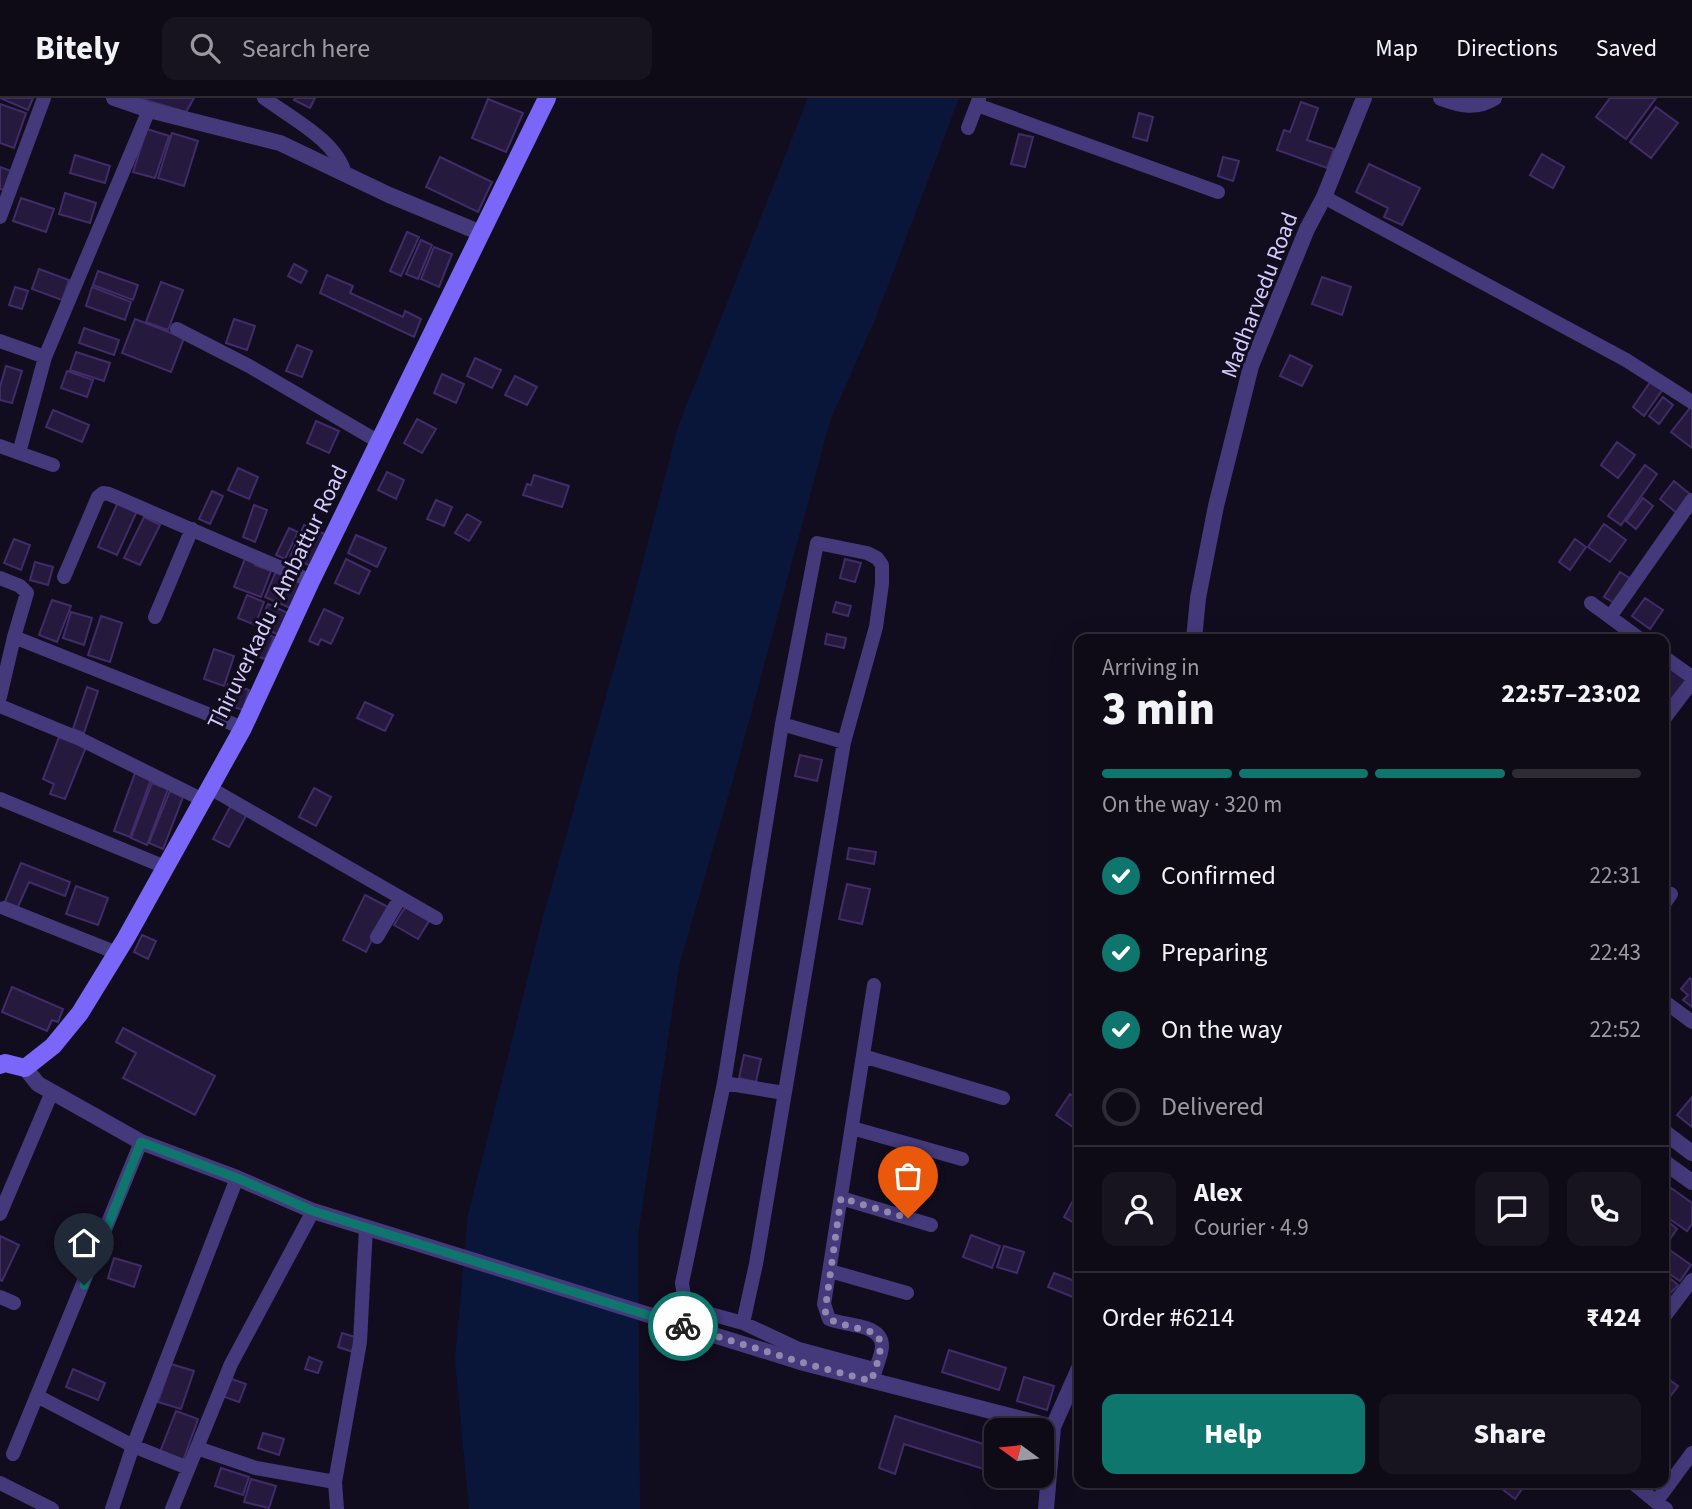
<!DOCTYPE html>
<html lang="en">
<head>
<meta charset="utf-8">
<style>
	:root { --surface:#0e0a16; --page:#17131f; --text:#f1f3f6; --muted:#9b9aa1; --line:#2e2b35; --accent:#0f766e }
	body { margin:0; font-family:"Source Sans 3",sans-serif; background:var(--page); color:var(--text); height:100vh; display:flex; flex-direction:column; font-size:26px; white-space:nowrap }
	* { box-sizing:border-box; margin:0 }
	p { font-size:23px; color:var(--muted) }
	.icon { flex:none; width:38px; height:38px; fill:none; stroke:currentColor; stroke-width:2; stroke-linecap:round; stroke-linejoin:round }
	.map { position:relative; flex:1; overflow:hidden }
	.panel { position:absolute; left:1074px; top:536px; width:595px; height:854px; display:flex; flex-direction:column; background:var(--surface); border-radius:14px; box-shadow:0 7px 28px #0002,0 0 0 2px var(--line) }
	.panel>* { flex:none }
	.needle { width:46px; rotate:285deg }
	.fabs { position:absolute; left:984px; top:1320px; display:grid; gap:14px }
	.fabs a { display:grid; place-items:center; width:70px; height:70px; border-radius:14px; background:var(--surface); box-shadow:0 7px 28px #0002,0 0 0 2px var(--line); font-size:35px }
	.pin { position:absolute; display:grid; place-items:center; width:60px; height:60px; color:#fff; margin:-72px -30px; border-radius:50% 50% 50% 0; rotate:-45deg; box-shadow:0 0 7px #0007 }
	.pin .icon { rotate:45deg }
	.courier { position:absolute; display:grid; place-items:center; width:70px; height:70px; margin:-35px; border:5px solid #0f766e; border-radius:50%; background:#fff; color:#222; box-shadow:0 2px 9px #0007 }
	.summary em { font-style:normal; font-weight:800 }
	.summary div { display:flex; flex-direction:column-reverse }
	.summary { display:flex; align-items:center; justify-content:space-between; height:119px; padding:0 28px }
	h1 { font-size:46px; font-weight:800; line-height:52px }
	.bar { display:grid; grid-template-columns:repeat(4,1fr); gap:10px 7px; align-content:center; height:84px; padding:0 28px }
	.bar i { height:9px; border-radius:5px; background:var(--line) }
	.bar .selected { background:var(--accent) }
	.bar p { grid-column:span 4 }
	.line { display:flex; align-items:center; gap:18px; padding:0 28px; border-top:2px solid var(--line) }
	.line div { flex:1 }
	.round { display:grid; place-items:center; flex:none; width:74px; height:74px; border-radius:14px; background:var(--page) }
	ol { padding:0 28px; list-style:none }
	li { display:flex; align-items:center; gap:21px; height:77px }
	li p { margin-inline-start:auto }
	li .icon { padding:7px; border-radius:50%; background:var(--accent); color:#fff; stroke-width:4 }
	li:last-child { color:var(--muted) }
	li i { width:38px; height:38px; border:4px solid var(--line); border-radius:50% }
	.button { display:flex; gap:14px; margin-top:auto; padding:14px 28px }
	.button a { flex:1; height:80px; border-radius:14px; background:var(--accent); color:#fff; font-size:28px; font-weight:800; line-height:80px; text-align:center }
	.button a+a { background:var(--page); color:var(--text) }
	header { display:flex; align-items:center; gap:42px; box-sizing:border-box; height:98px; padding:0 35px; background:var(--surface); border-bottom:2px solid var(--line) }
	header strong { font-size:33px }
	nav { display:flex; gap:38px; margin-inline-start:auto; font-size:24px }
	.search { width:490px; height:63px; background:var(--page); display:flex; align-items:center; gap:18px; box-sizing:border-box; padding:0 24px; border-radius:14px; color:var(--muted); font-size:26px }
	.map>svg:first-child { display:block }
	.water { fill:#0a1639 }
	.building { fill:#25193e; stroke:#402c69; stroke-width:2 }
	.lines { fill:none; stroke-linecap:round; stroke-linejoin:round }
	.minor { stroke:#44397b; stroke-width:14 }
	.tertiary { stroke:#44397b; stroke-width:16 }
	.secondary { stroke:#7b66fa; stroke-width:18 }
	.done { stroke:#9288af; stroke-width:7; stroke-dasharray:0 12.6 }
	.route { stroke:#0f766e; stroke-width:9 }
	.labels { text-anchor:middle; stroke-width:6; stroke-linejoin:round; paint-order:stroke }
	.street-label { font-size:23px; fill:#d7cbfd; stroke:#120d1e }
</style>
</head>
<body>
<header>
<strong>Bitely</strong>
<div class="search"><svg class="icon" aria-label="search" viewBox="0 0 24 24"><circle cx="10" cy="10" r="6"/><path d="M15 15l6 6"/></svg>Search here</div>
<nav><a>Map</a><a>Directions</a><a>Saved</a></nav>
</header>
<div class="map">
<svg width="1692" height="1411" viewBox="0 0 1692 1411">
	<rect width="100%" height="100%" fill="#120d1e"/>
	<!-- water -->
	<path class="water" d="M808 0H959L876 219 830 323 736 671 679 868 638 1137 640 1411H469L455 1261 468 1117 543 819 628 521 678 329Z"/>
	<!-- building -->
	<path class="building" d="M0 0H33L28 12Z
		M139 0H194L186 14Z
		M295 0H315L310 10 294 2Z
		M1610 0H1656L1626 41 1596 19Z
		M488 1 523 15 506 54 472 40Z
		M1301 4 1318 10 1307 42 1334 51 1327 70 1277 52 1284 32 1290 34Z
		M0 6 26 15 14 50 0 45Z
		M1656 9 1678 25 1651 60 1630 44Z
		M1139 15 1153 19 1147 43 1133 39Z
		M147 31 169 38 155 80 133 74Z
		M172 35 198 43 184 88 158 80Z
		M1019 36 1033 39 1025 69 1011 66Z
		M1542 56 1564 69 1553 90 1530 77Z
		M75 57 110 68 105 85 70 75Z
		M440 59 492 84 478 114 426 89Z
		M1223 59 1239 63 1233 83 1218 78Z
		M1369 66 1420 90 1402 127 1384 119 1388 110 1356 94Z
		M0 69 11 73 4 92 0 91Z
		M65 95 96 105 90 125 59 116Z
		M21 100 54 111 46 134 13 123Z
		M407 134 419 139 401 178 390 173Z
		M421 142 432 147 418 181 406 176Z
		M434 149 452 156 439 189 421 181Z
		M294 166 307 173 301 185 288 178Z
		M39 171 69 182 62 202 32 191Z
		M98 173 138 187 133 202 93 187Z
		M327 177 353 188 350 195 403 219 405 213 421 221 414 239 320 195Z
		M1322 179 1351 189 1342 217 1312 206Z
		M161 184 183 192 168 232 146 224Z
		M15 189 28 193 22 211 9 207Z
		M92 189 131 204 125 222 86 208Z
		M135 221 184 240 171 274 122 255Z
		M234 221 255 228 247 252 226 245Z
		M84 230 119 242 114 257 79 245Z
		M297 247 312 253 302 279 286 273Z
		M76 254 110 265 104 283 70 272Z
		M1290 257 1312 268 1302 288 1280 278Z
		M475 260 501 272 492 290 467 278Z
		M6 268 22 273 12 305 0 302V289Z
		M67 273 93 282 87 299 61 290Z
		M442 276 464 286 456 305 434 295Z
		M515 278 537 289 527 307 505 297Z
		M1651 283 1663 291 1644 318 1633 309Z
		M1663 299 1673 307 1659 326 1649 318Z
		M1690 310 1692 311V350L1671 334Z
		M53 312 89 327 82 344 46 329Z
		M417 321 436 331 422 355 404 345Z
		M316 323 339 333 329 355 307 345Z
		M1617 344 1635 357 1618 380 1601 367Z
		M1645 367 1657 376 1621 427 1608 418Z
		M238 370 258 379 249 401 228 392Z
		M387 374 404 382 396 401 378 392Z
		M534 377 569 388 562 409 523 397 527 386 531 387Z
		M1674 383 1692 398 1679 417 1660 401Z
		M212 393 223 398 210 426 199 421Z
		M1643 400 1653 408 1636 431 1626 423Z
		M436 402 452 409 444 428 427 421Z
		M118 404 137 413 117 457 98 449Z
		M254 407 267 412 255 444 243 439Z
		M467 416 481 424 469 443 455 435Z
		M144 419 160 427 140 467 124 460Z
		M1604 426 1626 442 1610 464 1588 449Z
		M304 427 327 437 313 469 290 459Z
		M289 430 298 434 285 461 276 457Z
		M356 437 386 450 377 469 348 455Z
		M14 441 30 447 21 472 4 465Z
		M1575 441 1586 449 1570 472 1559 464Z
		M246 458 257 463 255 467 271 473 261 499 234 489Z
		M346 461 370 473 359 496 335 485Z
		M845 461 861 465 855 484 840 480Z
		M35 464 53 469 48 487 30 482Z
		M276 473 301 484 290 510 265 499Z
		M1620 474 1631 481 1616 506 1604 499Z
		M247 497 264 504 255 527 238 520Z
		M1645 500 1663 512 1650 531 1632 518Z
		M52 502 71 508 57 544 39 537Z
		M836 504 851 508 848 518 833 514Z
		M268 506 288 515 279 537 258 528Z
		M324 511 343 520 331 546 321 541 318 547 309 543Z
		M71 514 92 520 84 547 63 540Z
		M101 518 122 525 110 564 88 557Z
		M258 533 274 539 265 561 249 555Z
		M827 536 846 540 844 550 825 546Z
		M214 551 234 558 224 588 204 581Z
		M1669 568 1688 583 1670 602 1664 598V574Z
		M228 586 249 592 243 612 222 605Z
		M87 589 98 593 84 635 73 631Z
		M365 604 393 617 385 633 357 620Z
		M59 639 86 649 65 701 50 696 54 686 43 681Z
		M800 657 822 662 817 683 795 678Z
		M135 675 151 681 130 739 114 733Z
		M152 685 168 691 147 747 131 740Z
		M314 690 331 699 316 728 299 719Z
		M170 693 183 699 163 751 149 745Z
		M231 707 247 716 229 749 213 741Z
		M849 750 876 754 874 766 847 761Z
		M21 765 70 784 65 798 29 784 17 811 4 806Z
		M847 786 870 791 862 826 839 821Z
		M76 788 108 800 98 827 66 816Z
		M365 797 388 809 366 854 343 842Z
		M405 809 429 823 418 841 394 827Z
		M142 837 156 843 148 861 134 854Z
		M1690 880 1692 882V909L1683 902 1688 897 1681 891Z
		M12 889 63 911 58 924 52 922 47 933 2 914Z
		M123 930 215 978 195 1017 123 980 136 955 116 944Z
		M744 957 761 961 756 984 739 980Z
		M1070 996 1080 1003V1034L1056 1017Z
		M1692 999V1029L1677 1017Z
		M1671 1090 1692 1105V1126L1687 1133 1664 1117V1100Z
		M1076 1097 1080 1099V1128L1064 1119Z
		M1664 1120 1677 1131 1668 1144 1664 1141Z
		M971 1137 1000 1148 992 1170 963 1159Z
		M0 1138 19 1147 2 1183 0 1182Z
		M1004 1148 1024 1154 1017 1175 997 1169Z
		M1667 1150 1691 1167 1680 1183 1664 1172V1155Z
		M114 1160 141 1168 134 1189 108 1180Z
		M1054 1175 1080 1185V1202L1048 1189Z
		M1664 1175 1678 1187 1665 1201H1664Z
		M342 1235 358 1240 353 1254 338 1249Z
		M949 1252 1006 1270 999 1292 942 1274Z
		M309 1259 322 1264 318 1275 305 1271Z
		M171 1266 194 1273 181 1311 158 1304Z
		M73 1271 105 1285 98 1302 66 1289Z
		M1664 1278 1678 1288 1664 1307Z
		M1024 1279 1054 1288 1047 1312 1017 1303Z
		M229 1280 246 1286 239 1304 222 1298Z
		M176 1313 198 1321 183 1363 160 1354Z
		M895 1318 996 1350V1375L904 1346 895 1376 879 1370Z
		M263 1335 284 1341 279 1357 258 1350Z
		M1041 1364 1049 1367 1042 1389 1004 1377H1041Z
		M221 1370 249 1379 243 1397 215 1388Z
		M251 1381 276 1388 269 1410 244 1404Z
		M1493 1384H1527L1515 1401Z"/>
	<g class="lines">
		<!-- minor -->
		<path class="minor" d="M264 0C291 20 337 43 345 76
			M977 7 1218 94
			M968 30 979 1
			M1324 99 1626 262 1692 304
			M0 119 44 0
			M177 231 249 268 379 344
			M0 243 45 259 19 355 53 367
			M45 259 149 12
			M0 348 19 355
			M64 479 98 399 103 395 109 396 311 483
			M0 480 20 488 27 495 14 539 243 630
			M1591 505 1640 541
			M155 519 192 431
			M1610 519 1692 402
			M1664 559 1692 579
			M0 599 14 539
			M0 608 80 641 203 702
			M1664 621 1692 584
			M782 626 844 644
			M210 690 436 820
			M0 701 165 769
			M1664 806 1671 796
			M4 810 117 855
			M377 839 400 800
			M1664 903 1692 924
			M863 958 1003 1000
			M724 985 784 995
			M852 1030 962 1061
			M841 1100 931 1127
			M0 1116 52 994
			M830 1173 907 1195
			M0 1199 14 1205
			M1664 1219 1692 1182
			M743 1225 756 1166 844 644 876 529 882 486V467L877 460 867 455 817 445 782 626 724 985 682 1185 685 1205 692 1211 743 1225 799 1251 870 1270 874 1277 871 1283
			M874 1277C876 1268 882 1257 882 1248 882 1225 844 1228 829 1221L824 1206 874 887
			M37 1298 133 1348 237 1080
			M197 1350 256 1370 335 1384
			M13 1356 141 1044
			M1632 1384 1656 1404
			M0 1385 52 1411
			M112 1411 133 1348 188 1370
			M172 1411 231 1266 313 1113
			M337 1411 335 1384 360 1244 366 1129
			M1666 1411 1656 1404 1692 1355"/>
		<!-- tertiary -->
		<path class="tertiary" d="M114 0 149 12 280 45 389 97 481 135
			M1441 0C1460 7 1476 11 1494 0
			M1194 541 1198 500 1216 408 1251 268 1307 131 1324 99 1364 0
			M25 970 38 986 141 1044 237 1080 313 1113 804 1265 1053 1329
			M1664 1034 1692 1055
			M1664 1064 1692 1084
			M1046 1411 1053 1329 1080 1268"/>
		<!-- secondary -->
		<path class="secondary" d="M0 967 5 965 25 970 53 948 80 915 126 840 243 630 311 483 547 0"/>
	</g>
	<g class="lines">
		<!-- done -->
		<path class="done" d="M683 1228 804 1265 871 1283C895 1220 870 1240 829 1221L825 1213 841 1100 908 1120"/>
		<!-- route -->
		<path class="route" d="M84 1187 141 1044 237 1080 313 1113 683 1228"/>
	</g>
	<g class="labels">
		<!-- street labels -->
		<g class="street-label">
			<text transform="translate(1259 197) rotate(-69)" y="8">Madharvedu Road</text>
			<text transform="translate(277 499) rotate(-64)" y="8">Thiruverkadu - Ambattur Road</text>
		</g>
	</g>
</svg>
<div class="fabs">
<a><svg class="needle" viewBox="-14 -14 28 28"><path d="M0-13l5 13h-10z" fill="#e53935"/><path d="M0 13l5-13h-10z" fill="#9b9aa1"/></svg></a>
</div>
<div class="pin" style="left:908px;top:1120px;background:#ea580c"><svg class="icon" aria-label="bag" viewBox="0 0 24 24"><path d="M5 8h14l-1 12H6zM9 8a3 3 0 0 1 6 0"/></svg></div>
<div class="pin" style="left:84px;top:1187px;background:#1f2937"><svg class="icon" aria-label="home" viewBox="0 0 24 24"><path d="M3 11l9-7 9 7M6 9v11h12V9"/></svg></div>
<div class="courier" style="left:683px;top:1228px"><svg class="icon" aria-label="bike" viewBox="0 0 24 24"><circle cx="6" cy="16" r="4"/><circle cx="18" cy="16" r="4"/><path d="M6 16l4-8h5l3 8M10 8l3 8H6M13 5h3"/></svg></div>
<section class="panel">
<div class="summary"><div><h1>3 min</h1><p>Arriving in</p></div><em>22:57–23:02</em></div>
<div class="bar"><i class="selected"></i><i class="selected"></i><i class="selected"></i><i></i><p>On the way · 320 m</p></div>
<ol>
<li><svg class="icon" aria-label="check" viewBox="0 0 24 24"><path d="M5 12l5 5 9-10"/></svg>Confirmed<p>22:31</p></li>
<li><svg class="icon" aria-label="check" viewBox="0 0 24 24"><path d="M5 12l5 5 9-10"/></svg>Preparing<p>22:43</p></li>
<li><svg class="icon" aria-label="check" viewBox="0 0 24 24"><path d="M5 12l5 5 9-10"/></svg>On the way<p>22:52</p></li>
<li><i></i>Delivered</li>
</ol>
<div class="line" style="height:126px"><a class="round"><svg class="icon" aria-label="person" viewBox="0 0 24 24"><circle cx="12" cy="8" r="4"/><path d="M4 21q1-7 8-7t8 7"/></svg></a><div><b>Alex</b><p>Courier · 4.9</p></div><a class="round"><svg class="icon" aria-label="chat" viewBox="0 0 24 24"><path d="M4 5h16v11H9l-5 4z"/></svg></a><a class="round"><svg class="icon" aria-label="phone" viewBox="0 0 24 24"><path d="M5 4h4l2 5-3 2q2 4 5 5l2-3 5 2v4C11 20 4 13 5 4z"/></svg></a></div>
<div class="line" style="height:91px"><div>Order #6214</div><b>₹424</b></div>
<div class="button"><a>Help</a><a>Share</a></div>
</section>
</div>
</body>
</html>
